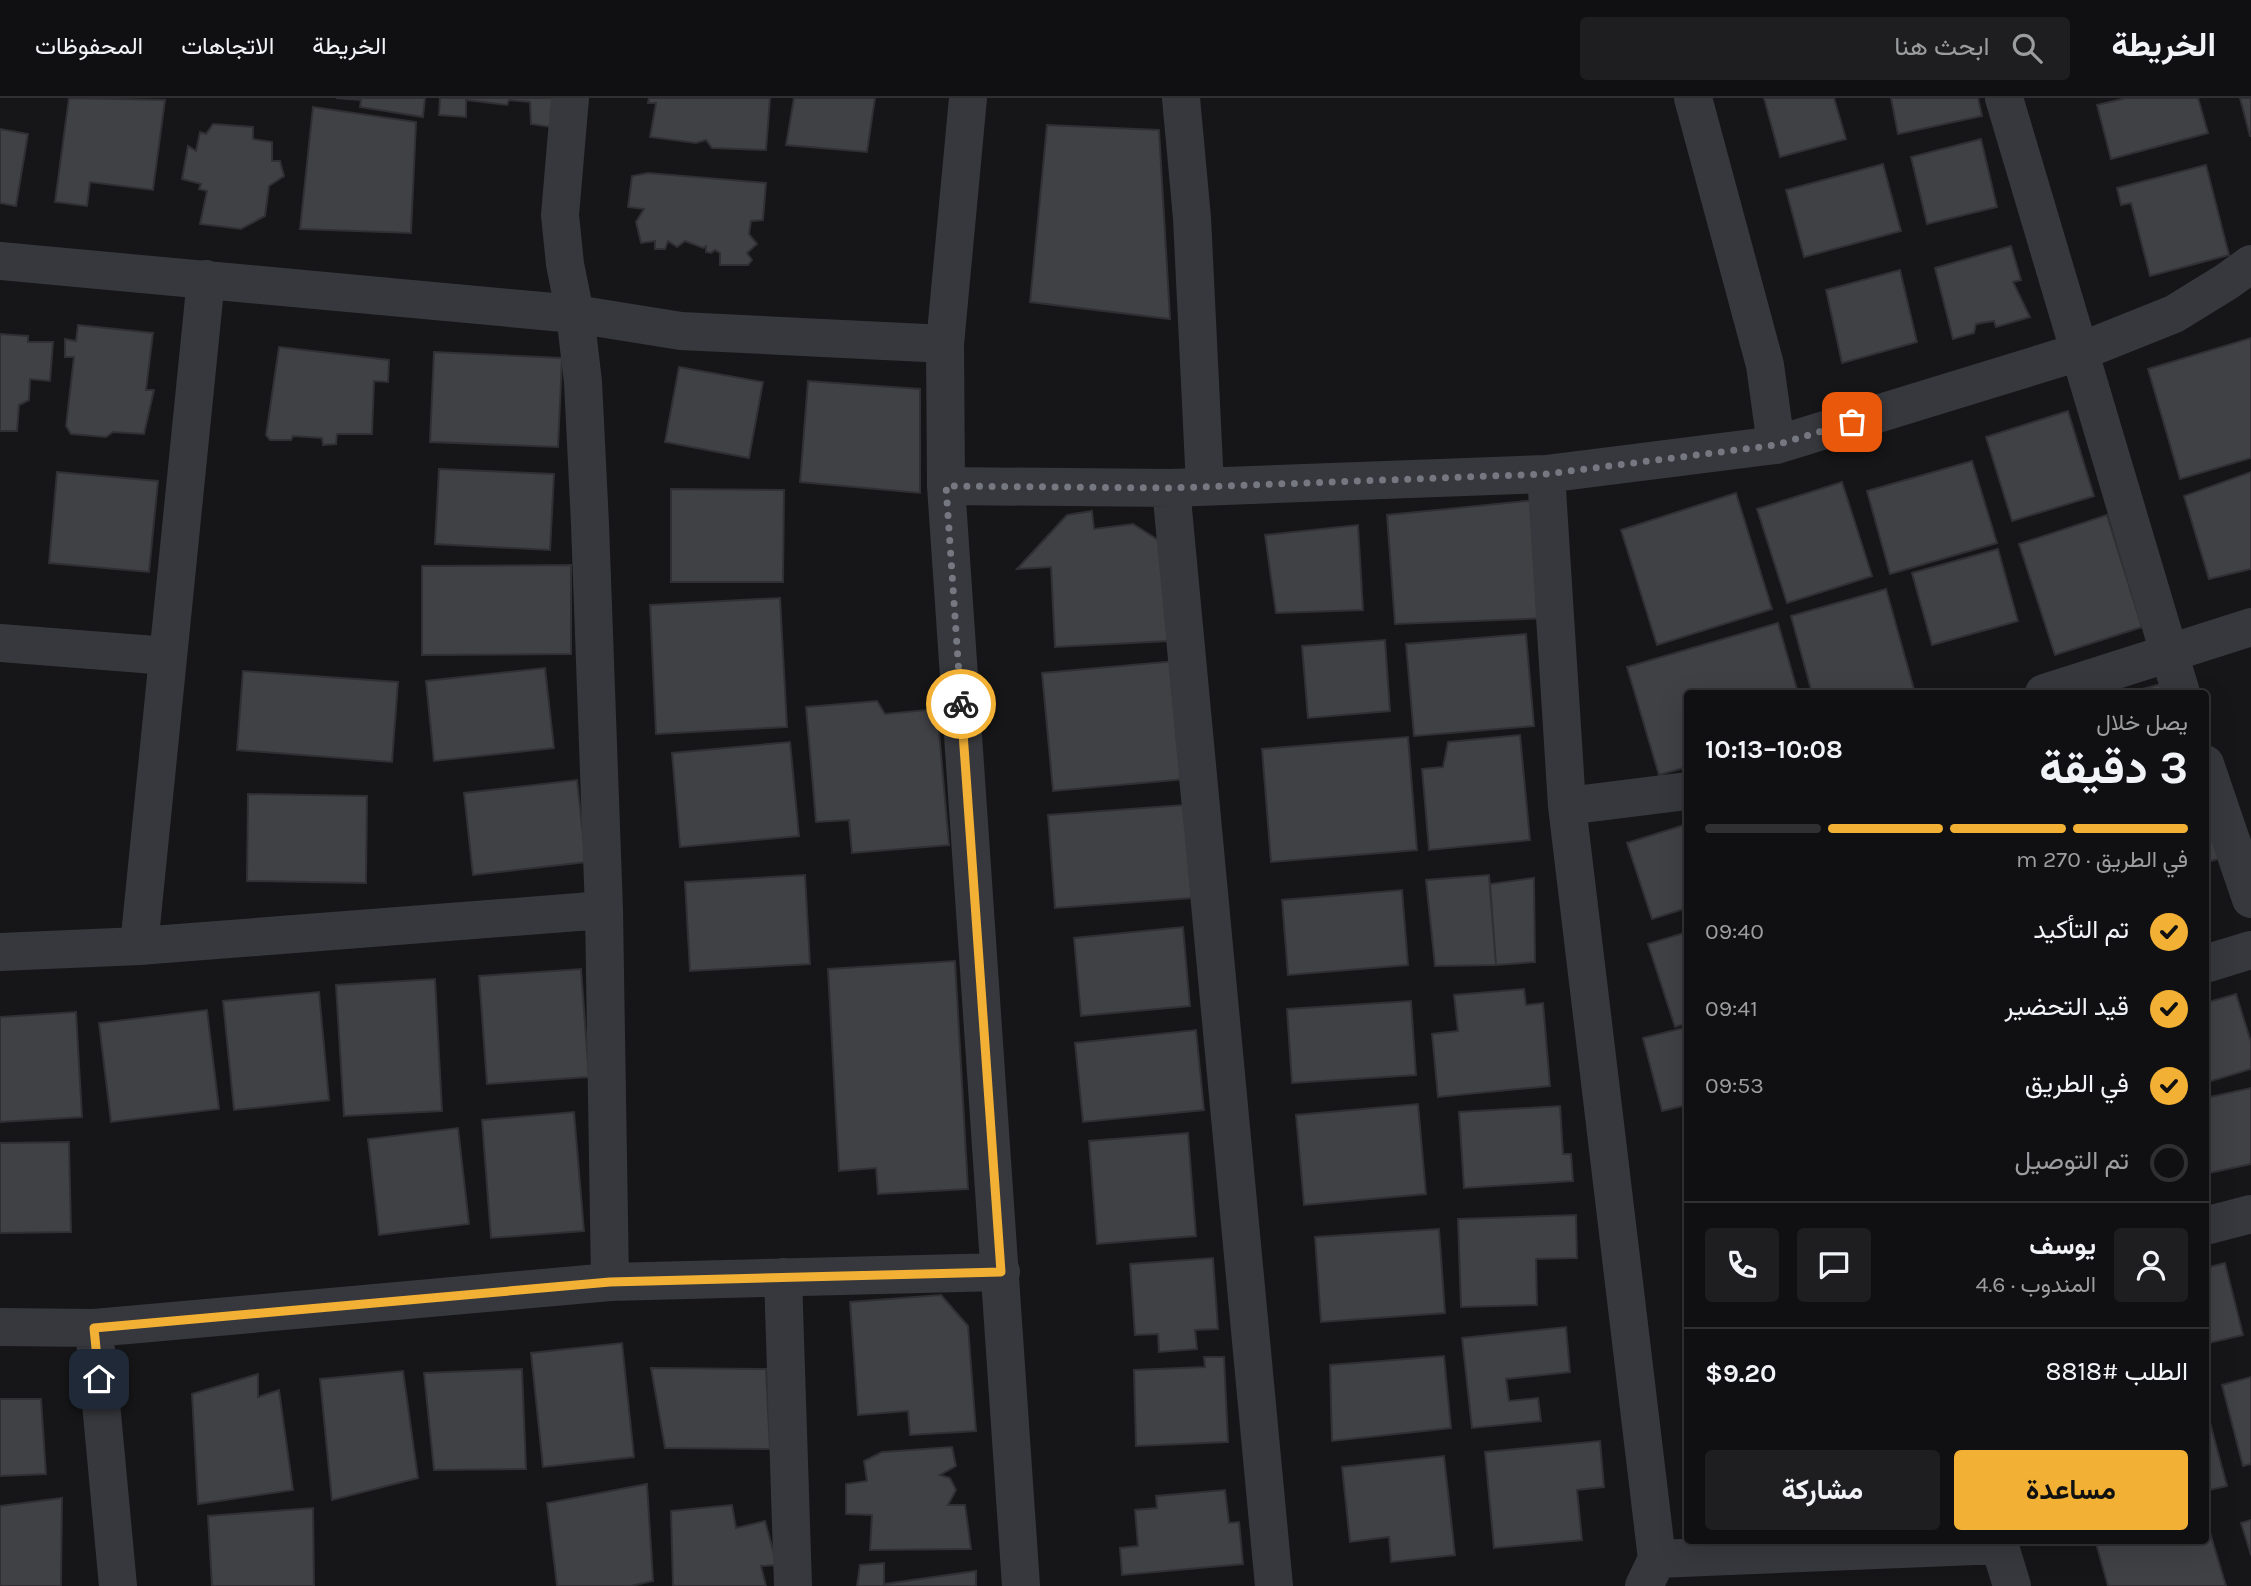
<!DOCTYPE html>
<html lang="ar">
<head>
<meta charset="utf-8">
<style>
	:root { --surface:#101012; --page:#1e1e20; --text:#f1f3f6; --muted:#9c9d9f; --line:#303032; --accent:#f2b134 }
	body { margin:0; font-family:Karla,Vazirmatn,sans-serif; background:var(--page); color:var(--text); direction:rtl; height:100vh; display:flex; flex-direction:column; font-size:26px; white-space:nowrap }
	* { box-sizing:border-box; margin:0 }
	p { font-size:23px; color:var(--muted) }
	.icon { flex:none; width:38px; height:38px; fill:none; stroke:currentColor; stroke-width:2; stroke-linecap:round; stroke-linejoin:round }
	.map { position:relative; flex:1; overflow:hidden; direction:ltr }
	.side { position:absolute; left:1684px; top:592px; width:525px; height:854px; display:flex; flex-direction:column; background:var(--surface); border-radius:7px; box-shadow:0 7px 28px #0002,0 0 0 2px var(--line); direction:rtl }
	.side>* { flex:none }
	.pin { position:absolute; display:grid; place-items:center; width:60px; height:60px; color:#fff; margin:-30px; border-radius:14px; box-shadow:0 4px 10px #0006 }
	.courier { position:absolute; display:grid; place-items:center; width:70px; height:70px; margin:-35px; border:5px solid #f2b134; border-radius:50%; background:#fff; color:#222; box-shadow:0 2px 9px #0007 }
	.summary em { font-style:normal; font-weight:700 }
	.summary div { display:flex; flex-direction:column-reverse }
	.summary { display:flex; align-items:center; justify-content:space-between; height:119px; padding:0 21px }
	h1 { font-size:46px; font-weight:700; line-height:52px }
	.bar { display:grid; grid-template-columns:repeat(4,1fr); gap:10px 7px; align-content:center; height:84px; padding:0 21px }
	.bar i { height:9px; border-radius:5px; background:var(--line) }
	.bar .active { background:var(--accent) }
	.bar p { grid-column:span 4 }
	.line { display:flex; align-items:center; gap:18px; padding:0 21px; border-top:2px solid var(--line) }
	.line div { flex:1 }
	.round { display:grid; place-items:center; flex:none; width:74px; height:74px; border-radius:7px; background:var(--page) }
	ol { padding:0 21px; list-style:none }
	li { display:flex; align-items:center; gap:21px; height:77px }
	li p { margin-inline-start:auto }
	li .icon { padding:7px; border-radius:50%; background:var(--accent); color:#111; stroke-width:4 }
	li:last-child { color:var(--muted) }
	li i { width:38px; height:38px; border:4px solid var(--line); border-radius:50% }
	.primary-button { display:flex; gap:14px; margin-top:auto; padding:14px 21px }
	.primary-button a { flex:1; height:80px; border-radius:7px; background:var(--accent); color:#111; font-size:28px; font-weight:700; line-height:80px; text-align:center }
	.primary-button a+a { background:var(--page); color:var(--text) }
	header { display:flex; align-items:center; gap:42px; box-sizing:border-box; height:98px; padding:0 35px; background:var(--surface); border-bottom:2px solid var(--line) }
	header strong { font-size:33px }
	nav { display:flex; gap:38px; margin-inline-start:auto; font-size:24px }
	.search { width:490px; height:63px; background:var(--page); display:flex; align-items:center; gap:18px; box-sizing:border-box; padding:0 24px; border-radius:7px; color:var(--muted); font-size:26px }
	.map>svg:first-child { display:block }
	.building { fill:#404145; stroke:#303034; stroke-width:2 }
	.lines { fill:none; stroke-linecap:round; stroke-linejoin:round }
	.minor { stroke:#37383d; stroke-width:38 }
	.done { stroke:#757880; stroke-width:7; stroke-dasharray:0 12.6 }
	.route { stroke:#f2b134; stroke-width:9 }
</style>
</head>
<body>
<header>
<strong>الخريطة</strong>
<div class="search"><svg class="icon" aria-label="search" viewBox="0 0 24 24"><circle cx="10" cy="10" r="6"/><path d="M15 15l6 6"/></svg>ابحث هنا</div>
<nav><a>الخريطة</a><a>الاتجاهات</a><a>المحفوظات</a></nav>
</header>
<div class="map">
<svg width="2251" height="1488" viewBox="0 0 2251 1488">
	<rect width="100%" height="100%" fill="#161618"/>
	<!-- building -->
	<path class="building" d="M69 0 165 2 153 92 90 84 87 108 55 104Z
		M336 0H425L423 19 360 9 361 2Z
		M440 0H558L564 31 531 26 530 4 509 2 507 7 466 2V19L439 17Z
		M649 0H770L766 52 712 50 706 42 696 45 650 39 656 5H648Z
		M794 0H875L867 54 786 47Z
		M1764 0H1834L1846 41 1780 59Z
		M1891 0H1978L1982 18 1898 36Z
		M2126 0H2198L2208 35 2111 61 2097 7Z
		M2240 0H2251V38H2250Z
		M313 9 416 24 411 135 300 131Z
		M213 26 253 29V41L272 44V63H280L284 78 269 88 265 118 241 131 200 126 207 93 199 91 201 86 182 81 188 48 196 53 200 34 206 36Z
		M1047 27 1159 32 1170 221 1030 204Z
		M0 31 28 36 16 108 0 105Z
		M1981 41 1997 109 1927 126 1911 59Z
		M1883 66 1901 133 1804 159 1786 92Z
		M2206 67 2229 157 2150 178 2131 105 2121 107 2117 90Z
		M648 75 766 85 763 122 751 123 749 136 757 146 747 155 752 162 748 167H720V155L715 152 711 155 706 154V148L703 150 685 143 677 149 668 143 665 151H655V143L641 145 636 124 644 111 628 109 632 78Z
		M2011 148 2021 182 2013 184 2030 219 1996 229 1994 223 1976 226 1974 235 1953 241 1935 170Z
		M1900 172 1917 244 1842 265 1826 192Z
		M78 227 153 235 146 292H154L144 336 113 334 106 339 71 336 66 328 74 259H65V241L76 243Z
		M0 236 28 238V244H53L50 283 30 281 29 302 19 307 17 333H0Z
		M2251 240V360L2180 381 2148 271Z
		M279 249 389 262 388 284 374 283 372 336H337L336 346 323 347 322 340 293 338 291 342H270L266 337Z
		M434 254 562 260 558 349 430 344Z
		M679 269 763 284 749 360 665 344Z
		M808 283 920 291V395L800 384Z
		M2068 313 2094 398 2012 423 1986 339Z
		M1972 363 1997 445 1890 476 1867 393Z
		M439 371 554 376 550 452 435 446Z
		M57 374 158 383 149 474 49 465Z
		M2251 374V471L2209 481 2184 398Z
		M1842 384 1872 478 1787 505 1757 411Z
		M671 391 784 392 783 484H671Z
		M1736 395 1772 511 1657 547 1621 432Z
		M1536 402 1549 520 1395 526 1387 417Z
		M1092 413 1094 431 1133 426 1163 445 1169 543 1055 549 1051 469 1017 471 1067 417Z
		M2107 417 2142 529 2055 557 2019 446Z
		M1358 427 1363 512 1276 515 1265 437Z
		M1998 451 2018 523 1932 547 1912 475Z
		M571 467V556L422 557V468Z
		M1886 491 1915 595H1812L1791 518Z
		M780 500 787 629 656 636 650 507Z
		M1778 525 1798 595H1687V669L1659 677 1627 569Z
		M1526 536 1534 628 1414 638 1406 546Z
		M1385 542 1390 613 1308 620 1302 548Z
		M1176 563 1186 681 1053 693 1042 575Z
		M545 570 554 650 434 663 426 583Z
		M243 573 398 584 392 664 237 652Z
		M2161 586 2164 595H2128Z
		M877 603 885 616 937 611 949 747 852 755 849 722 816 724 806 609Z
		M1520 637 1530 742 1429 752 1422 671 1443 669 1448 644Z
		M1408 639 1417 752 1271 764 1262 651Z
		M790 644 799 738 680 749 672 655Z
		M577 682 586 764 473 777 464 695Z
		M248 696 367 698 366 785 247 783Z
		M1184 707 1192 800 1055 810 1048 717Z
		M2205 711 2221 760 2205 765Z
		M1687 726V810L1652 821 1627 745Z
		M805 777 810 866 690 873 685 784Z
		M1489 777 1496 867 1435 868 1426 782Z
		M1534 780 1535 864 1496 867 1490 786Z
		M1402 792 1408 867 1288 877 1282 802Z
		M1183 829 1190 908 1081 918 1074 840Z
		M1687 834V925L1675 929 1648 846Z
		M955 863 968 1091 878 1096 876 1070 839 1073 828 871Z
		M581 871 589 979 487 986 479 878Z
		M435 881 442 1013 344 1018 336 887Z
		M1524 891 1526 907 1543 905 1550 988 1438 999 1432 936 1458 933 1454 897Z
		M319 894 329 1002 234 1012 223 903Z
		M2236 896 2251 944V971L2205 985V905Z
		M1411 903 1416 977 1292 985 1287 911Z
		M207 912 219 1011 111 1024 99 925Z
		M76 914 82 1019 0 1024V919Z
		M1687 929V1007L1662 1013 1643 940Z
		M1196 932 1204 1012 1083 1024 1075 945Z
		M2251 990V1066L2205 1076V1000Z
		M1418 1006 1426 1096 1304 1107 1296 1017Z
		M1560 1008 1563 1056H1571L1573 1083 1464 1090 1459 1014Z
		M574 1014 584 1133 491 1140 482 1022Z
		M458 1030 469 1126 379 1137 368 1041Z
		M1188 1035 1196 1138 1097 1146 1089 1043Z
		M69 1044 71 1134 0 1135V1045Z
		M1576 1117 1577 1160 1536 1161 1537 1207 1461 1209 1458 1121Z
		M1439 1131 1445 1215 1321 1224 1315 1139Z
		M1213 1160 1218 1231 1195 1232 1197 1251 1159 1254 1158 1236 1135 1237 1130 1166Z
		M2225 1165 2243 1237 2205 1246V1170Z
		M941 1197 968 1228 976 1333 910 1337 908 1313 858 1317 850 1204Z
		M1566 1229 1570 1274 1506 1281 1509 1303 1538 1300 1541 1323 1472 1330 1462 1240Z
		M622 1245 634 1359 543 1369 531 1255Z
		M1444 1258 1451 1330 1332 1343 1330 1267Z
		M1204 1259H1224L1228 1344 1136 1348 1134 1272 1205 1269Z
		M651 1270 766 1271 770 1351 665 1350Z
		M522 1271 526 1371 434 1372 424 1275Z
		M403 1273 418 1380 332 1402 320 1281Z
		M258 1276V1299L279 1292 293 1392 198 1406 192 1296Z
		M2251 1279V1366L2243 1368 2222 1287Z
		M0 1301H41L46 1376 0 1378Z
		M2205 1306 2227 1388 2205 1393Z
		M1600 1343 1604 1389 1577 1392 1582 1442 1494 1450 1485 1354Z
		M952 1349 956 1368 940 1377 950 1380 956 1392 948 1407H965L971 1451 870 1452 872 1417 846 1416V1386L867 1383 864 1363 882 1354Z
		M1444 1358 1455 1457 1391 1464 1389 1439 1350 1444 1342 1369Z
		M647 1386 653 1483 631 1488H557L547 1405Z
		M1225 1392 1229 1425 1239 1424 1243 1466 1122 1477 1120 1450 1138 1448 1135 1412 1157 1410 1156 1398Z
		M62 1400 61 1488H0V1408Z
		M732 1407 736 1430 765 1423 777 1467 761 1468 766 1488H673L671 1413Z
		M313 1410 314 1488H212L208 1418Z
		M2205 1418 2226 1488H2108L2095 1442H2205Z
		M2251 1422V1457L2241 1425Z
		M884 1465V1486L976 1473V1488H857L860 1467Z"/>
	<g class="lines">
		<!-- minor -->
		<path class="minor" d="M570 0 560 117 565 166 575 216 583 284 590 426 604 812 610 1184
			M968 0 945 246 946 388 1021 1488
			M1181 0 1192 120 1205 388
			M1693 0 1765 267 1776 347
			M2004 0 2181 595
			M0 163 575 216 681 233 945 246
			M1546 376 1567 708 1657 1461 1644 1488
			M946 388 1171 390 1546 376 1776 347 2079 254 2174 216 2226 184 2251 166
			M1171 390 1274 1488
			M0 545 168 558
			M2044 595 2251 529
			M2205 666 2251 801
			M1567 708 1687 693
			M139 848 206 181
			M0 854 139 848 604 812
			M2205 866 2251 852
			M2205 1128 2251 1116
			M783 1179 793 1488
			M0 1229 94 1230 610 1184 1001 1174
			M94 1230 118 1488
			M1998 1442 2012 1488
			M1657 1461 2000 1447"/>
	</g>
	<g class="lines">
		<!-- done -->
		<path class="done" d="M961 606 946 388 1171 390 1546 376 1776 347 1852 324"/>
		<!-- route -->
		<path class="route" d="M99 1281 94 1230 610 1184 1001 1174 961 606"/>
	</g>
</svg>
<div class="pin" style="left:1852px;top:324px;background:#ea580c"><svg class="icon" aria-label="bag" viewBox="0 0 24 24"><path d="M5 8h14l-1 12H6zM9 8a3 3 0 0 1 6 0"/></svg></div>
<div class="pin" style="left:99px;top:1281px;background:#1f2937"><svg class="icon" aria-label="home" viewBox="0 0 24 24"><path d="M3 11l9-7 9 7M6 9v11h12V9"/></svg></div>
<div class="courier" style="left:961px;top:606px"><svg class="icon" aria-label="bike" viewBox="0 0 24 24"><circle cx="6" cy="16" r="4"/><circle cx="18" cy="16" r="4"/><path d="M6 16l4-8h5l3 8M10 8l3 8H6M13 5h3"/></svg></div>
<section class="side">
<div class="summary"><div><h1>3 دقيقة</h1><p>يصل خلال</p></div><em>10:08–10:13</em></div>
<div class="bar"><i class="active"></i><i class="active"></i><i class="active"></i><i></i><p>في الطريق · 270 m</p></div>
<ol>
<li><svg class="icon" aria-label="check" viewBox="0 0 24 24"><path d="M5 12l5 5 9-10"/></svg>تم التأكيد<p>09:40</p></li>
<li><svg class="icon" aria-label="check" viewBox="0 0 24 24"><path d="M5 12l5 5 9-10"/></svg>قيد التحضير<p>09:41</p></li>
<li><svg class="icon" aria-label="check" viewBox="0 0 24 24"><path d="M5 12l5 5 9-10"/></svg>في الطريق<p>09:53</p></li>
<li><i></i>تم التوصيل</li>
</ol>
<div class="line" style="height:126px"><a class="round"><svg class="icon" aria-label="person" viewBox="0 0 24 24"><circle cx="12" cy="8" r="4"/><path d="M4 21q1-7 8-7t8 7"/></svg></a><div><b>يوسف</b><p>المندوب · 4.6</p></div><a class="round"><svg class="icon" aria-label="chat" viewBox="0 0 24 24"><path d="M4 5h16v11H9l-5 4z"/></svg></a><a class="round"><svg class="icon" aria-label="phone" viewBox="0 0 24 24"><path d="M5 4h4l2 5-3 2q2 4 5 5l2-3 5 2v4C11 20 4 13 5 4z"/></svg></a></div>
<div class="line" style="height:91px"><div>الطلب #8818</div><b>$9.20</b></div>
<div class="primary-button"><a>مساعدة</a><a>مشاركة</a></div>
</section>
</div>
</body>
</html>
